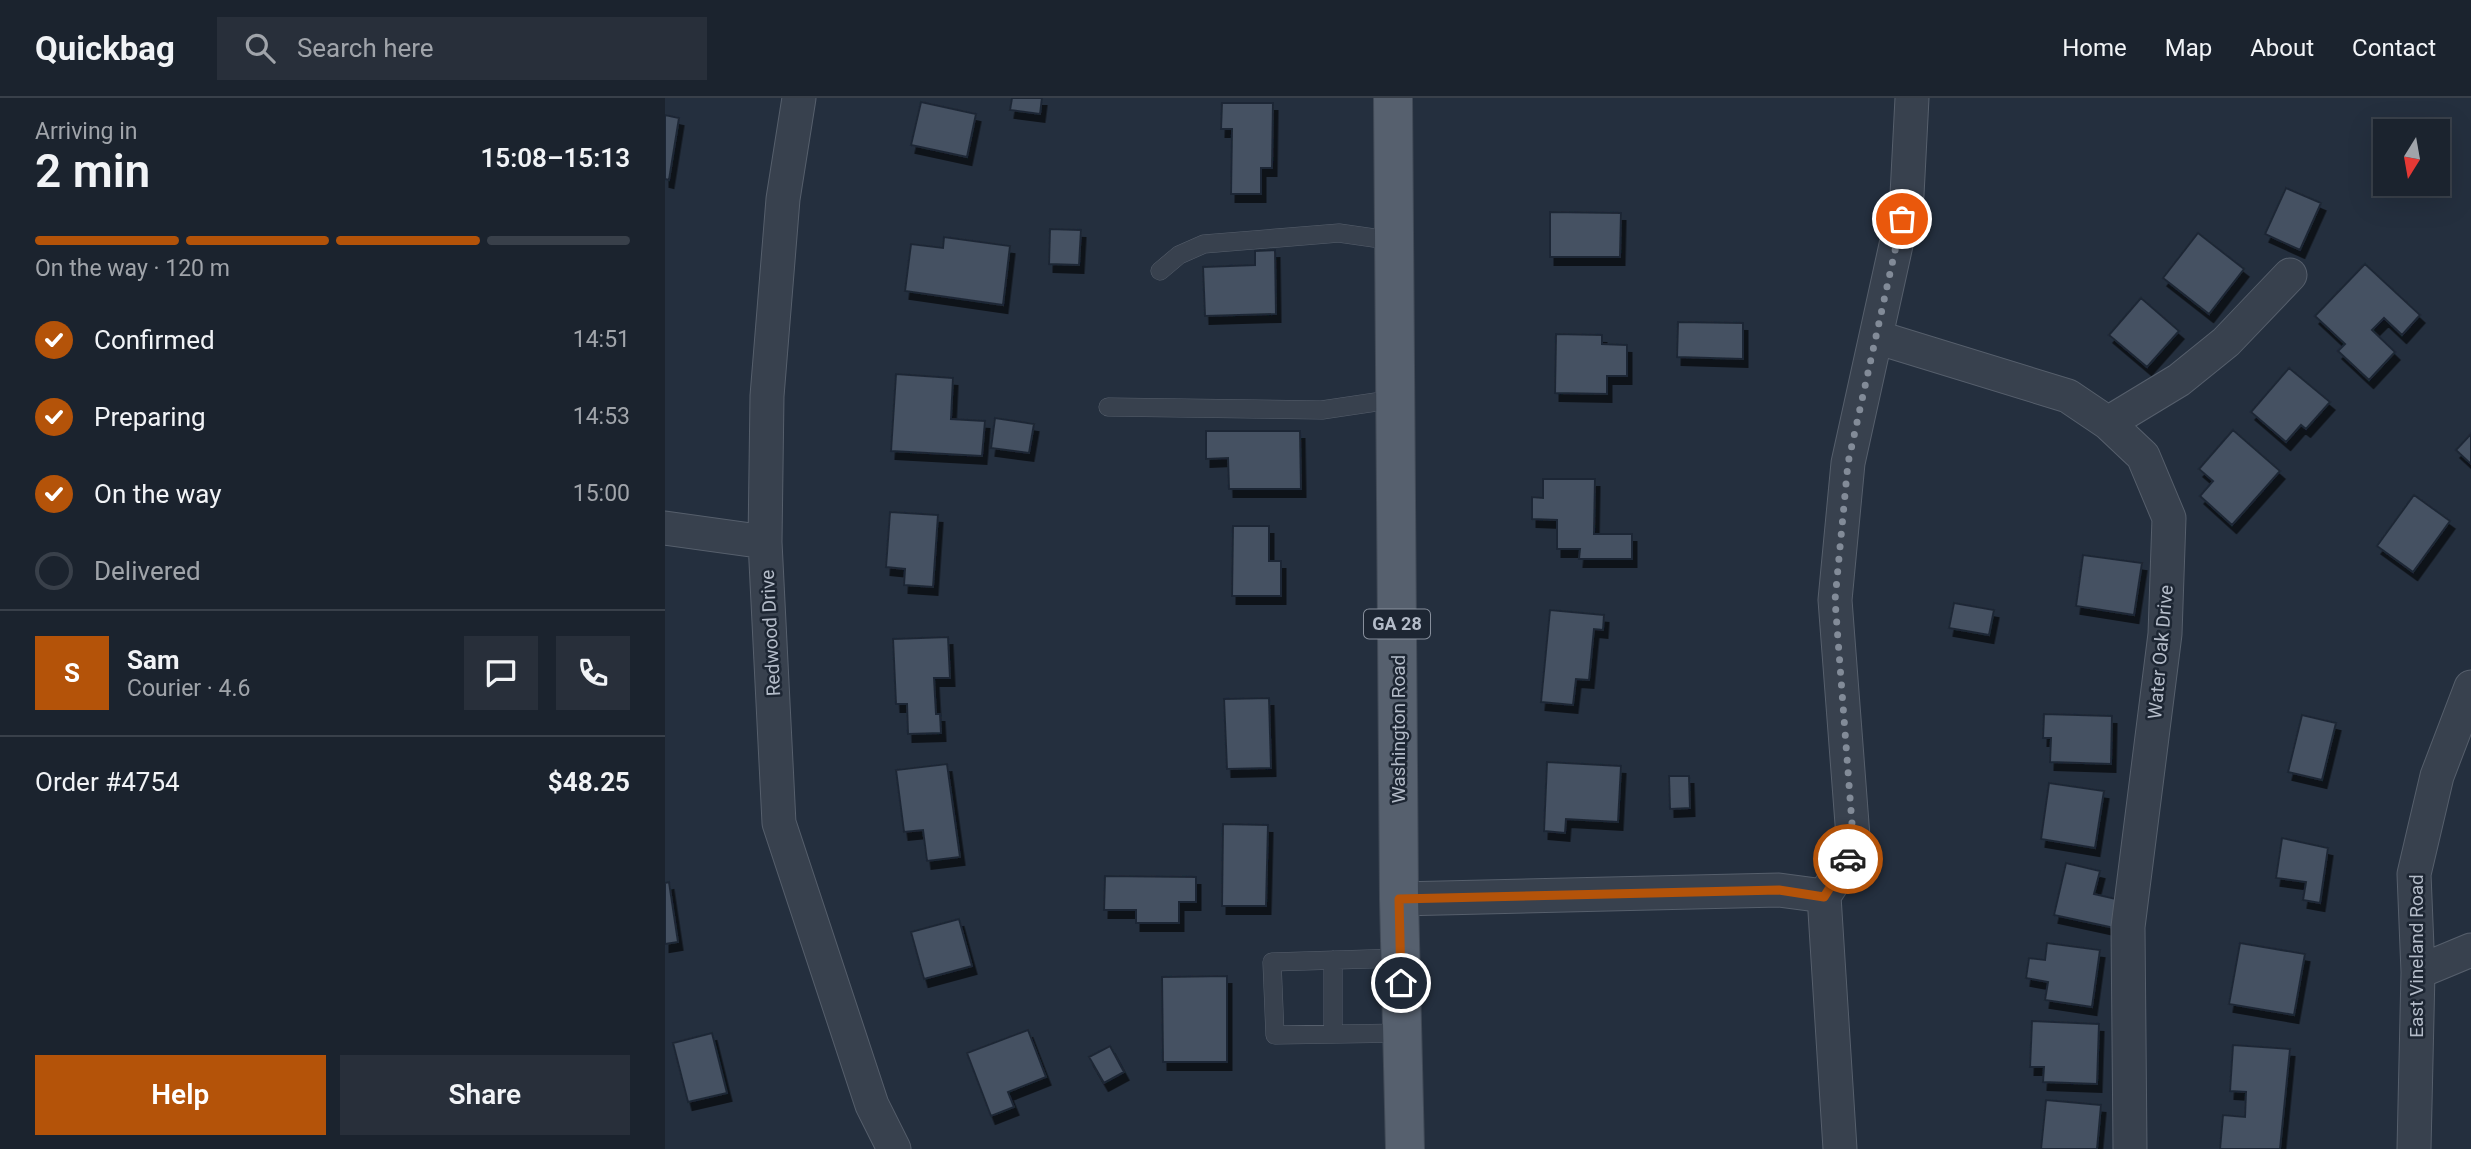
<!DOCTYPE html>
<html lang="en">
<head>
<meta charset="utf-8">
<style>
	:root { --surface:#1b232e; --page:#282f3a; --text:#f1f3f6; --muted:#a0a4aa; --line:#39404a; --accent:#b45309 }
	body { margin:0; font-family:Roboto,sans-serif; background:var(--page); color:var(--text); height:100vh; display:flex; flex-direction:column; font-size:26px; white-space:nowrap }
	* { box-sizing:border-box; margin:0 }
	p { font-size:23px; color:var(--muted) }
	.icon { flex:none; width:38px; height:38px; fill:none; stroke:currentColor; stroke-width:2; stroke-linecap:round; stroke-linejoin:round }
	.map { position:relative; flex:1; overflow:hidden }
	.sheet { display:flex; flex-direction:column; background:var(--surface); width:665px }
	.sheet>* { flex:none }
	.needle { width:46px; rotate:191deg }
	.fabs { position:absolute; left:1708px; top:21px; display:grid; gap:14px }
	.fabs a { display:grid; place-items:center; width:77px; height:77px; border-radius:0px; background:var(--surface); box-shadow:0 7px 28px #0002,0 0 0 2px var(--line); font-size:35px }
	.pin { position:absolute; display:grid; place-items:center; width:60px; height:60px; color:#fff; margin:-30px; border:4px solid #fff; border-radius:50%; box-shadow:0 2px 7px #0007 }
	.courier { position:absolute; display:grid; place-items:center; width:70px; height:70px; margin:-35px; border:5px solid #b45309; border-radius:50%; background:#fff; color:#222; box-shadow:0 2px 9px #0007 }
	.headline em { font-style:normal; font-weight:600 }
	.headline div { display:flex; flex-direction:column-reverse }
	.headline { display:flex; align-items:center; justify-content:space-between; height:119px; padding:0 35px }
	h1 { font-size:46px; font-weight:600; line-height:52px }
	.bar { display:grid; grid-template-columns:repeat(4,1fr); gap:10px 7px; align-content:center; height:84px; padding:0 35px }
	.bar i { height:9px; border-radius:5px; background:var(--line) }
	.bar .on { background:var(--accent) }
	.bar p { grid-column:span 4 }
	.line { display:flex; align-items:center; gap:18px; padding:0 35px; border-top:2px solid var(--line) }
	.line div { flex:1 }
	.round { display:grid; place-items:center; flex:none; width:74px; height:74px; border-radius:0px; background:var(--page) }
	ol { padding:0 35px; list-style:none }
	li { display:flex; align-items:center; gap:21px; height:77px }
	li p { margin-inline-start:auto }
	li .icon { padding:7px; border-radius:50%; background:var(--accent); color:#fff; stroke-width:4 }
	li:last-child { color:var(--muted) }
	li i { width:38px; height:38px; border:4px solid var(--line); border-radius:50% }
	.primary-button { display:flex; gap:14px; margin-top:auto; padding:14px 35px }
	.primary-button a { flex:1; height:80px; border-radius:0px; background:var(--accent); color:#fff; font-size:28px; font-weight:600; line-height:80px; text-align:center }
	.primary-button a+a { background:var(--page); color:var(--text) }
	header { display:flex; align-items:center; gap:42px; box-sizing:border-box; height:98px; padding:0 35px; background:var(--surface); border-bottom:2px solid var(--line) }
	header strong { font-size:33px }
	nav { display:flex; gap:38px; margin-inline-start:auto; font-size:24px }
	.search { width:490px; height:63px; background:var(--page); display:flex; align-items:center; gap:18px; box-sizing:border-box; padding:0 24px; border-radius:0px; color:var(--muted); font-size:26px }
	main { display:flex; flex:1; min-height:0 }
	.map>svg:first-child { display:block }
	.building { fill:#455162; stroke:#1f2835; stroke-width:2; filter:url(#shadow) }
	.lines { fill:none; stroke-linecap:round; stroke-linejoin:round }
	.service-casing { stroke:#565f6c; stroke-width:19 }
	.minor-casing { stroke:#565f6c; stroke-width:35 }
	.primary-casing { stroke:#414a57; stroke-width:40 }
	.service { stroke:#38414e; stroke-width:18 }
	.minor { stroke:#38414e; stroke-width:33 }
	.primary { stroke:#56606e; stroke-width:38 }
	.done { stroke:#828b98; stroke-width:7; stroke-dasharray:0 12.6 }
	.route { stroke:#b45309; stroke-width:9 }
	.labels { text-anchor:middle; stroke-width:5; stroke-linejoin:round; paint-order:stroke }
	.shield { fill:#1d2633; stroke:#878f9c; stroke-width:2 }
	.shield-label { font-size:18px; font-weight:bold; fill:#b4bcc9 }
	.street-label { font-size:19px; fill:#b4bcc9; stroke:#1d2633 }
</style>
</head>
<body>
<header>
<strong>Quickbag</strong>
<div class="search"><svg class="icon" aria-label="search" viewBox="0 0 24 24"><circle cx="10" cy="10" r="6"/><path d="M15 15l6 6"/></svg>Search here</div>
<nav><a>Home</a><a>Map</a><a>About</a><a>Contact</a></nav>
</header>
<main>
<section class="sheet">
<div class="headline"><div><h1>2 min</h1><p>Arriving in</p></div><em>15:08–15:13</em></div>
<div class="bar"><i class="on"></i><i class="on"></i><i class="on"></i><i></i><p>On the way · 120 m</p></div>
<ol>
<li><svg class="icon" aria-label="check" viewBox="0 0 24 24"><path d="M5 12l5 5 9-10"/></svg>Confirmed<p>14:51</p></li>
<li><svg class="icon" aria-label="check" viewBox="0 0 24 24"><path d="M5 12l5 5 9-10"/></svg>Preparing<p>14:53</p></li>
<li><svg class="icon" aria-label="check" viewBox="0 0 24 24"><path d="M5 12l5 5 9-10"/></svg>On the way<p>15:00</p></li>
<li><i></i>Delivered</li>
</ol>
<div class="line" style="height:126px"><b class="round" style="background:var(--accent);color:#fff">S</b><div><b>Sam</b><p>Courier · 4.6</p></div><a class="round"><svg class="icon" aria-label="chat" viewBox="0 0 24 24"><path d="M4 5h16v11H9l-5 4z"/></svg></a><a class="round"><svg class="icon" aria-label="phone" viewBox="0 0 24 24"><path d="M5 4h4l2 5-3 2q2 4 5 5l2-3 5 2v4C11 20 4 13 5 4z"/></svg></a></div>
<div class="line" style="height:91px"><div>Order #4754</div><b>$48.25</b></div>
<div class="primary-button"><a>Help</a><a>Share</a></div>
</section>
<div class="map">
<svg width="1806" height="1051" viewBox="0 0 1806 1051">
	<defs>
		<filter id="shadow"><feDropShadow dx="4.5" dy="8" stdDeviation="0" flood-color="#0009"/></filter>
	</defs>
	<rect width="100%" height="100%" fill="#242f3e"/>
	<!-- building -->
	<path class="building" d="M347 0H377L375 16 345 12Z
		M256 4 311 16 302 59 246 47Z
		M557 5H608L607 70H596V96H566L567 31H556Z
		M0 17 14 20 4 82 0 81Z
		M1621 90 1656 105 1635 152 1600 136Z
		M885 114 956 115 955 159H885Z
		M385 131 416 132 414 167 384 166Z
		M1533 135 1579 171 1544 216 1498 180Z
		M279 139 345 148 338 207 240 193 246 146 278 150Z
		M610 152 611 216 540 218 538 169 590 167V153Z
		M1700 166 1755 217 1737 237 1719 220 1707 232 1730 254 1704 282 1673 253 1680 246 1650 218Z
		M1476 200 1514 233 1482 269 1444 237Z
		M1013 224 1078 225V261L1012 259Z
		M891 236 937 237V246L962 247V278H942V296L890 295Z
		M1624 270 1665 304 1641 331 1636 327 1621 344 1586 314Z
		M231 276 288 280 286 321 320 323 317 358 226 353Z
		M330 320 369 326 364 355 326 350Z
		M1568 332 1615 373 1567 427 1535 398 1548 383 1534 371Z
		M541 333H635L636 391H564L563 360 541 361Z
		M1806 336V366L1791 352Z
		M878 381H930L929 436H967V461H914L915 451H892V422L867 421V399L878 400Z
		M1749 397 1785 423 1748 474 1712 448Z
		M225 414 273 417 268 489 239 487 240 471 221 469Z
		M568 428H604V463H616V498H567Z
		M1418 457 1477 465 1469 517 1411 508Z
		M1289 505 1329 512 1324 537 1284 530Z
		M885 512 939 517 938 532 929 531 924 582 911 581 908 607 876 604Z
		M283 539 285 580H269L271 616H275L276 635 243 636 242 606H231L228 541Z
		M604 600 606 670 562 671 559 601Z
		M1379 616 1447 618 1446 666 1385 664 1386 640H1378Z
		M1637 617 1671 625 1657 682 1623 674Z
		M882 664 956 668 953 724 901 721 900 735 879 733Z
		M282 666 295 759 262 763 258 732 239 734 231 672Z
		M1004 678H1024L1025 710 1005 711Z
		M1384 685 1439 693 1430 750 1376 741Z
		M558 726 603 727 601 808H557Z
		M1617 740 1663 750 1655 805 1638 802 1641 784 1611 780Z
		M1401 765 1435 773 1429 796 1460 803 1454 831 1389 817Z
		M440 778 531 779V804H514V825H471V812H439Z
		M4 784 13 844 0 846V785Z
		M294 821 307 868 259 881 246 834Z
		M1382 845 1435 852 1427 909 1380 902 1383 884 1361 880 1364 860 1380 862Z
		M1575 845 1640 856 1629 917 1564 906Z
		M562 878V964H498L497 879Z
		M1367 923 1434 926 1432 986 1378 984 1379 969H1365Z
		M363 932 381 979 343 994 349 1009 326 1018 302 955Z
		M47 935 62 995 23 1004 8 945Z
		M1568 947 1625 951 1615 1051H1555L1558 1017 1580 1019 1581 994 1565 993Z
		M445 948 459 974 439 985 424 959Z
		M1381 1002 1436 1007 1432 1051H1376Z"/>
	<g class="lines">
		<defs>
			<path id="service" d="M495 173 514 157 539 146 674 135 730 143
				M443 309 657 312 731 301
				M736 860 607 864 610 937 738 935
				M668 862V935"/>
			<path id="minor" d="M134 0 118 101 102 298 100 444 114 725 207 1007 229 1051
				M1211 239 1403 298 1443 325 1478 358 1504 420 1500 536 1463 829 1465 1051
				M1443 325 1514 282 1561 244 1625 177
				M0 430 100 444
				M1159 798 1175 1051
				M734 801 1114 792 1159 798 1189 752 1170 502 1183 365 1242 97 1247 0
				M1753 874 1806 852
				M1749 1051 1753 874 1749 776 1772 678 1806 589"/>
			<path id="primary" d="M728 0 734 801 740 1051"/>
		</defs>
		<!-- service casing -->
		<use href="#service" class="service-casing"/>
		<!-- minor casing -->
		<use href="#minor" class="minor-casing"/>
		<!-- primary casing -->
		<use href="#primary" class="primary-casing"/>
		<!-- service -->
		<use href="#service" class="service"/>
		<!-- minor -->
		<use href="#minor" class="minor"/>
		<!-- primary -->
		<use href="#primary" class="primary"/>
	</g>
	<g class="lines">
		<!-- done -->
		<path class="done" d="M1183 761 1189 752 1170 502 1183 365 1237 121"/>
		<!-- route -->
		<path class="route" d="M736 885 734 801 1114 792 1159 799 1183 761"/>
	</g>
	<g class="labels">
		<!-- shield labels -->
		<rect class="shield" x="699" y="511.5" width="66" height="29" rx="5"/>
		<g class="shield-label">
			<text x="732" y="532">GA 28</text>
		</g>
		<!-- street labels -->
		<g class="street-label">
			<text transform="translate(105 535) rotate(-93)" y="7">Redwood Drive</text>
			<text transform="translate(1495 554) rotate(-85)" y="7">Water Oak Drive</text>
			<text transform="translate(733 631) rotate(-90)" y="7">Washington Road</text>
			<text transform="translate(1751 858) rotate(-90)" y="7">East Vineland Road</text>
		</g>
	</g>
</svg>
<div class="fabs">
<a><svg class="needle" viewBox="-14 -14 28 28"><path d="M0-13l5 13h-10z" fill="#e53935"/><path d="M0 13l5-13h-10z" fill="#a0a4aa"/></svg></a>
</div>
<div class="pin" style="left:1237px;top:121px;background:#ea580c"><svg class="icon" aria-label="bag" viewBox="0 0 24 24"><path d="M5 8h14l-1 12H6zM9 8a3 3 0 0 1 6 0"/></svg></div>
<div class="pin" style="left:736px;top:885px;background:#1f2937"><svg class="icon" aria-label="home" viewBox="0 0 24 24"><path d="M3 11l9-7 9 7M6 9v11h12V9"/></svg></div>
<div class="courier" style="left:1183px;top:761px"><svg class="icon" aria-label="car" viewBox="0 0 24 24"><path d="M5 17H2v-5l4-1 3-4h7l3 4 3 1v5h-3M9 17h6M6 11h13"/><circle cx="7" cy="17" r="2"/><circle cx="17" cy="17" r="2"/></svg></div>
</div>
</main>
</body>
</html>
